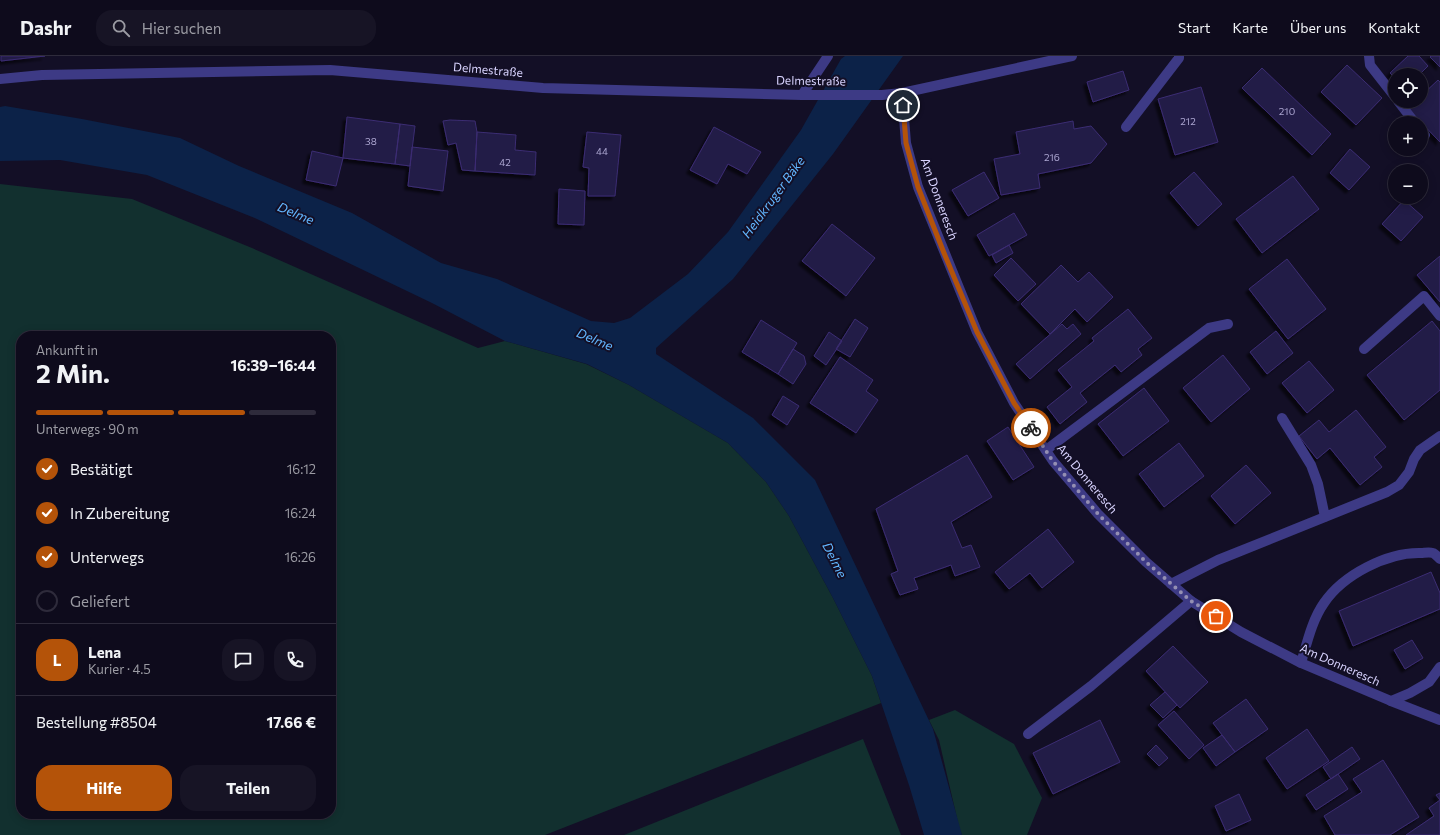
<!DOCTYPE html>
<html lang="de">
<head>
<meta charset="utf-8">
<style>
	:root { --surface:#0e0b1c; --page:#171425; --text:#f1f3f6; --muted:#9b9ba3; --line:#2e2b3b; --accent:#b45309 }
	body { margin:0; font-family:Commissioner,sans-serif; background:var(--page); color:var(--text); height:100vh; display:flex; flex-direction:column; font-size:15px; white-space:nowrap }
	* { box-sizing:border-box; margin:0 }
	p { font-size:13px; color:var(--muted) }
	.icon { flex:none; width:22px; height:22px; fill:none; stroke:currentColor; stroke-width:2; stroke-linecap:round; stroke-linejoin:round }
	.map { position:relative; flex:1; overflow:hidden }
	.panel { position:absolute; left:16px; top:275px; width:320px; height:488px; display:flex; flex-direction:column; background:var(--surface); border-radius:16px; box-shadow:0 2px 10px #0003,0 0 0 1px var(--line) }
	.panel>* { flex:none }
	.tools { position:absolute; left:1388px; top:12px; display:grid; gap:8px }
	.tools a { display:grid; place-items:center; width:40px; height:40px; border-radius:50%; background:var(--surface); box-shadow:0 2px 10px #0003,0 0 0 1px var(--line); font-size:20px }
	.pin { position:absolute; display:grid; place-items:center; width:34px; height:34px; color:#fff; margin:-17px; border:2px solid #fff; border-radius:50%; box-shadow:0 1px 4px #0007 }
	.courier { position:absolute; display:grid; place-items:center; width:40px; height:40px; margin:-20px; border:3px solid #b45309; border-radius:50%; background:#fff; color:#222; box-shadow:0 1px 5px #0007 }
	.summary em { font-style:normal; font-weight:700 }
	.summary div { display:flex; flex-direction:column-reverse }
	.summary { display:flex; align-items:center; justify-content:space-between; height:68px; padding:0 20px }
	h1 { font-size:26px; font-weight:700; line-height:30px }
	.bar { display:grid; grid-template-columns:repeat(4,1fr); gap:6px 4px; align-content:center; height:48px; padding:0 20px }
	.bar i { height:5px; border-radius:3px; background:var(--line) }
	.bar .current { background:var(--accent) }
	.bar p { grid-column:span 4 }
	.line { display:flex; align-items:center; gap:10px; padding:0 20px; border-top:1px solid var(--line) }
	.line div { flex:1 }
	.round { display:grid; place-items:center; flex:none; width:42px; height:42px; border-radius:16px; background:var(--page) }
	ol { padding:0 20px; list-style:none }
	li { display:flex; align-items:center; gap:12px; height:44px }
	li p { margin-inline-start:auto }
	li .icon { padding:4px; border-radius:50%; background:var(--accent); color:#fff; stroke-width:4 }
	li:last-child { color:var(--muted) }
	li i { width:22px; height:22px; border:2px solid var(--line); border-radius:50% }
	.primary-button { display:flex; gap:8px; margin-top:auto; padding:8px 20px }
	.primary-button a { flex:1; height:46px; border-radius:16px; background:var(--accent); color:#fff; font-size:16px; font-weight:700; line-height:46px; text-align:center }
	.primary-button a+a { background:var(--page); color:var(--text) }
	header { display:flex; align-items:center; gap:24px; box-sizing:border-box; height:56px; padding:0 20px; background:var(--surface); border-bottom:1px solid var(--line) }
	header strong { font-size:19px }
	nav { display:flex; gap:22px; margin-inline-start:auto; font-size:14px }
	.search { width:280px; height:36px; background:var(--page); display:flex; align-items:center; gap:10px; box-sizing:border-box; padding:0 14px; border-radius:16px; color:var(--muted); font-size:15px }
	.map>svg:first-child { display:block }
	.green { fill:#12302f; fill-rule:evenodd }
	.water { fill:#0c2248 }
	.building { fill:#241b47; stroke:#3b2d73; filter:url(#shadow) }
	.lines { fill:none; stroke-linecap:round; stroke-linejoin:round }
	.lane { stroke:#3d3a85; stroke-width:10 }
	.street { stroke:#3d3a85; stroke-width:10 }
	.done { stroke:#948fb3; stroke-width:4; stroke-dasharray:0 7.2 }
	.route { stroke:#b45309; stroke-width:5 }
	.labels { text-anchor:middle; stroke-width:4; stroke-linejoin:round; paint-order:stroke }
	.number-label { font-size:10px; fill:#aca6d1 }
	.street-label { font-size:12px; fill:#d9d4ff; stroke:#130f26 }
	.water-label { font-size:13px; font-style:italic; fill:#62b6ff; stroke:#130f26 }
</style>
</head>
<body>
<header>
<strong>Dashr</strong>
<div class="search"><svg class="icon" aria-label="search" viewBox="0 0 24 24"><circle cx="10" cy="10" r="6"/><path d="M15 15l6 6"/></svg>Hier suchen</div>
<nav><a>Start</a><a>Karte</a><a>Über uns</a><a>Kontakt</a></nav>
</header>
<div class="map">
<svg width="1440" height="779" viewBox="0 0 1440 779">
	<defs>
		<filter id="shadow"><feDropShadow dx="-3.5" dy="3.5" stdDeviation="1" flood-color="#0009"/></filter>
	</defs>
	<rect width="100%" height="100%" fill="#130f26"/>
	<!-- green -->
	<path class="green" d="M0 128 132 143 252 192 478 292 505 285 586 308 629 329 728 387 766 426 789 460 833 542 872 620 881 647 545 779H0ZM21 280H331V758H21Z
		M955 654 1014 688 1042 742 1027 779H962L959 771 939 684 929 664Z
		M863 683 901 779H624Z"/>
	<!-- water -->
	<path class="water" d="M845 0H903L833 98 733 223 656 292V298L753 362 815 424 933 673 962 779H924L909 729 872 620 833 542 789 460 766 426 728 387 629 329 587 308 505 285 432 247 257 163 147 119 60 104 0 105V51L5 50 82 63 180 82 239 110 352 157 441 207 497 223 591 265 614 267 630 262 688 218 728 176 801 74 841 3Z"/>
	<!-- building -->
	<path class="building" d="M1 0H45L1 5Z
		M1408 0H1419L1428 10 1419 19H1395V22L1390 17Z
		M1431 0H1440V11L1430 1Z
		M1347 9 1382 42 1356 69 1321 36Z
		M1262 12 1331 78 1312 99 1242 32Z
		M1123 15 1129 34 1093 46 1087 26Z
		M1438 24 1440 26V86L1408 53 1416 45H1421V40Z
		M1201 31 1218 86 1175 99 1158 43Z
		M347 61 400 68 395 108 343 102Z
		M450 64 475 65 477 76 475 115 462 114 456 87 448 89 443 65Z
		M1073 65 1074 73 1091 70 1107 88 1091 107 1038 118 1040 132 1001 139 994 103 1020 98 1016 76Z
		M400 68 415 70 410 110 395 108Z
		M714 71 761 96 747 118 728 108 717 128 690 114Z
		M477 76 516 79 515 94 536 96 535 119 475 115Z
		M587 76 621 79 615 140H588L589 112 583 111Z
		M412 91 448 95 443 135 408 130Z
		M1350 93 1370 111 1349 134 1330 117Z
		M312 95 343 102 336 130 306 124Z
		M984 116 999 142 968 160 952 134Z
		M1194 116 1222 148 1198 170 1170 137Z
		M1293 120 1319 153 1262 197 1236 163Z
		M559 133 585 135 584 169 558 168Z
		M1404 144 1423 161 1401 185 1382 168Z
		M1014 157 1027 179 989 200 977 179Z
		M832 168 875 202 846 240 802 205Z
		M1009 189 1013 197 996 207 992 199Z
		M1440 200V246L1417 219Z
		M1011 202 1036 228 1018 245 994 219Z
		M1287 203 1326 253 1288 283 1249 233Z
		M1061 209 1078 226 1089 216 1113 241 1087 266 1075 253 1050 278 1021 248Z
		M1128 253 1152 282 1138 293 1142 299 1121 316 1115 309 1080 337 1087 346 1060 368 1047 351 1072 331 1058 314 1094 285 1092 282Z
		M855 263 868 272 850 301 836 293Z
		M761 264 797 287 778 318 742 296Z
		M1432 265 1440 275V334L1404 364 1367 319Z
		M1062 268 1067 273 1073 268 1081 278 1030 323 1016 308Z
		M1276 275 1293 297 1267 318 1250 296Z
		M829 276 842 285 826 309 814 300Z
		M793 293 804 300 806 308 793 328 778 318Z
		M1223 299 1250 333 1211 366 1183 332Z
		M840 301 873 324 866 335 878 344 856 377 810 347Z
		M1309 305 1334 334 1307 357 1282 327Z
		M1144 332 1169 365 1123 400 1098 368Z
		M783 340 799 350 787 369 772 359Z
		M1356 354 1386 391 1374 401 1382 411 1360 429 1330 392 1317 403 1299 380 1319 364 1329 376Z
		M1008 371 1034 411 1013 424 987 385Z
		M1179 387 1204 420 1164 451 1139 418Z
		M967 399 992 441 951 466 962 492 971 489 980 511 955 520 951 509 914 522 918 533 900 539 891 518 898 515 876 453Z
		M1246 409 1271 437 1235 468 1211 440Z
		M1048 473 1074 506 1042 532 1030 517 1009 533 995 516Z
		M1431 516 1440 537V553L1353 590 1339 555Z
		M1412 584 1423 602 1405 613 1394 594Z
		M1173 590 1208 626 1180 652 1146 615Z
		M1165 636 1177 649 1163 662 1150 649Z
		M1246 643 1268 673 1235 696 1213 667Z
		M1174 655 1204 689 1189 703 1158 669Z
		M1100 664 1120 706 1053 738 1033 697Z
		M1307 673 1329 705 1287 733 1266 702Z
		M1222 679 1235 696 1216 710 1203 692Z
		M1156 689 1168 702 1159 710 1147 698Z
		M1352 691 1360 703 1331 723 1323 711Z
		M1383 704 1419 761 1390 779H1335L1324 760 1362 736 1353 723Z
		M1338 718 1348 733 1316 754 1306 739Z
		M1440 737V779H1406L1434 760 1429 752 1440 744 1436 739Z
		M1239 738 1251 764 1226 775 1215 750Z"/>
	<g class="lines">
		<!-- lane -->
		<path class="lane" d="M1369 0 1370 9 1395 41
			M1398 45 1415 67
			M1126 71 1179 2V0
			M1421 74 1425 79
			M1364 293 1424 240 1440 260
			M1282 362 1311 409 1318 428 1325 461
			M1046 394 1209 272 1228 268
			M1171 528 1218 504 1387 436 1399 429 1409 416 1414 403 1420 394 1440 380
			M1301 607C1307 587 1312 564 1324 547 1343 519 1387 496 1421 497 1424 497 1429 496 1433 497 1435 498 1438 501 1440 503
			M1391 645 1410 637 1429 626 1440 611
			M1028 678 1091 630 1191 545"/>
		<!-- street -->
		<path class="street" d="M0 23 42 19 330 14 543 32 802 39H882L902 37 1072 0
			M902 37 906 87 918 131 977 276 1014 347 1053 405 1098 458 1146 506 1191 545 1241 576 1301 607 1391 645 1440 664
			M802 39 828 0"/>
	</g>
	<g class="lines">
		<!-- done -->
		<path class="done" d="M1031 372 1052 404 1098 458 1146 506 1191 545 1216 560"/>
		<!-- route -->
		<path class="route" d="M903 49 906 87 918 131 944 197 977 276 1014 347 1031 372"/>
	</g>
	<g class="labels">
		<!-- number labels -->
		<g class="number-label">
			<text x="1287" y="59">210</text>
			<text x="1188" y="69">212</text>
			<text x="371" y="89">38</text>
			<text x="602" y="99">44</text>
			<text x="1052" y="105">216</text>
			<text x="505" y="110">42</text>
		</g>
		<!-- street labels -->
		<g class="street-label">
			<text transform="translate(488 14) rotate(5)" y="4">Delmestraße</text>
			<text transform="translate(811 25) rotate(1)" y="4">Delmestraße</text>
			<text transform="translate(939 143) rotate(70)" y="4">Am Donneresch</text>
			<text transform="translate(1087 423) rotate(50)" y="4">Am Donneresch</text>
			<text transform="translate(1340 609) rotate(24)" y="4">Am Donneresch</text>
		</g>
		<!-- water labels -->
		<g class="water-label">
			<text transform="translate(773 141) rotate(-54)" y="5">Heidkruger Bäke</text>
			<text transform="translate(296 157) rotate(23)" y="5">Delme</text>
			<text transform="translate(595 283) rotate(23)" y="5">Delme</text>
			<text transform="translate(835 504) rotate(63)" y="5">Delme</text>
		</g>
	</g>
</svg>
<div class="tools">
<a><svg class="icon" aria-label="locate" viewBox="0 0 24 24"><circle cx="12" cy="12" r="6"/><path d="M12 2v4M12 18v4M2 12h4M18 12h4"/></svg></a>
<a>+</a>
<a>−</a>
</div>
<div class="pin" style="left:1216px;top:560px;background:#ea580c"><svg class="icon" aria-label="bag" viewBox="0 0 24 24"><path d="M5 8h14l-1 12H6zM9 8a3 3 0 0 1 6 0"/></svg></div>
<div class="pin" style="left:903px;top:49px;background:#1f2937"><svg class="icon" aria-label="home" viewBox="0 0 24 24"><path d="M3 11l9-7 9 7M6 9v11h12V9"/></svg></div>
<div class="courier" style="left:1031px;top:372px"><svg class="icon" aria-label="bike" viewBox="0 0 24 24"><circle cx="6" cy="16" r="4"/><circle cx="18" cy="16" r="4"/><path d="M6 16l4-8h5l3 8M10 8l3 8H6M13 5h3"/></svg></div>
<section class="panel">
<div class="summary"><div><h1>2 Min.</h1><p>Ankunft in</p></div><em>16:39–16:44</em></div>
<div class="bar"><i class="current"></i><i class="current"></i><i class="current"></i><i></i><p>Unterwegs · 90 m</p></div>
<ol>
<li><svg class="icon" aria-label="check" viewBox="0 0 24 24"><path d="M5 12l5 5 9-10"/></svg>Bestätigt<p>16:12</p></li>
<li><svg class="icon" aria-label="check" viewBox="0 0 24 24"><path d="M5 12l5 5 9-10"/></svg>In Zubereitung<p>16:24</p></li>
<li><svg class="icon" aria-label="check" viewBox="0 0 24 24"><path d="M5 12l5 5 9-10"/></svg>Unterwegs<p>16:26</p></li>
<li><i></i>Geliefert</li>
</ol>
<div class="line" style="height:72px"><b class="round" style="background:var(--accent);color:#fff">L</b><div><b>Lena</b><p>Kurier · 4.5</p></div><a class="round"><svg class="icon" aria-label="chat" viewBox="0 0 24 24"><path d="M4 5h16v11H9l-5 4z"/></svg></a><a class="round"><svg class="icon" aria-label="phone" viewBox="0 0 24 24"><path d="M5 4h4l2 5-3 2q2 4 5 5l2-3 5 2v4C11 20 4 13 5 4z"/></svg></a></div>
<div class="line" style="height:52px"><div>Bestellung #8504</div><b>17.66 €</b></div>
<div class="primary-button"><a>Hilfe</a><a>Teilen</a></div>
</section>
</div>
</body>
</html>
